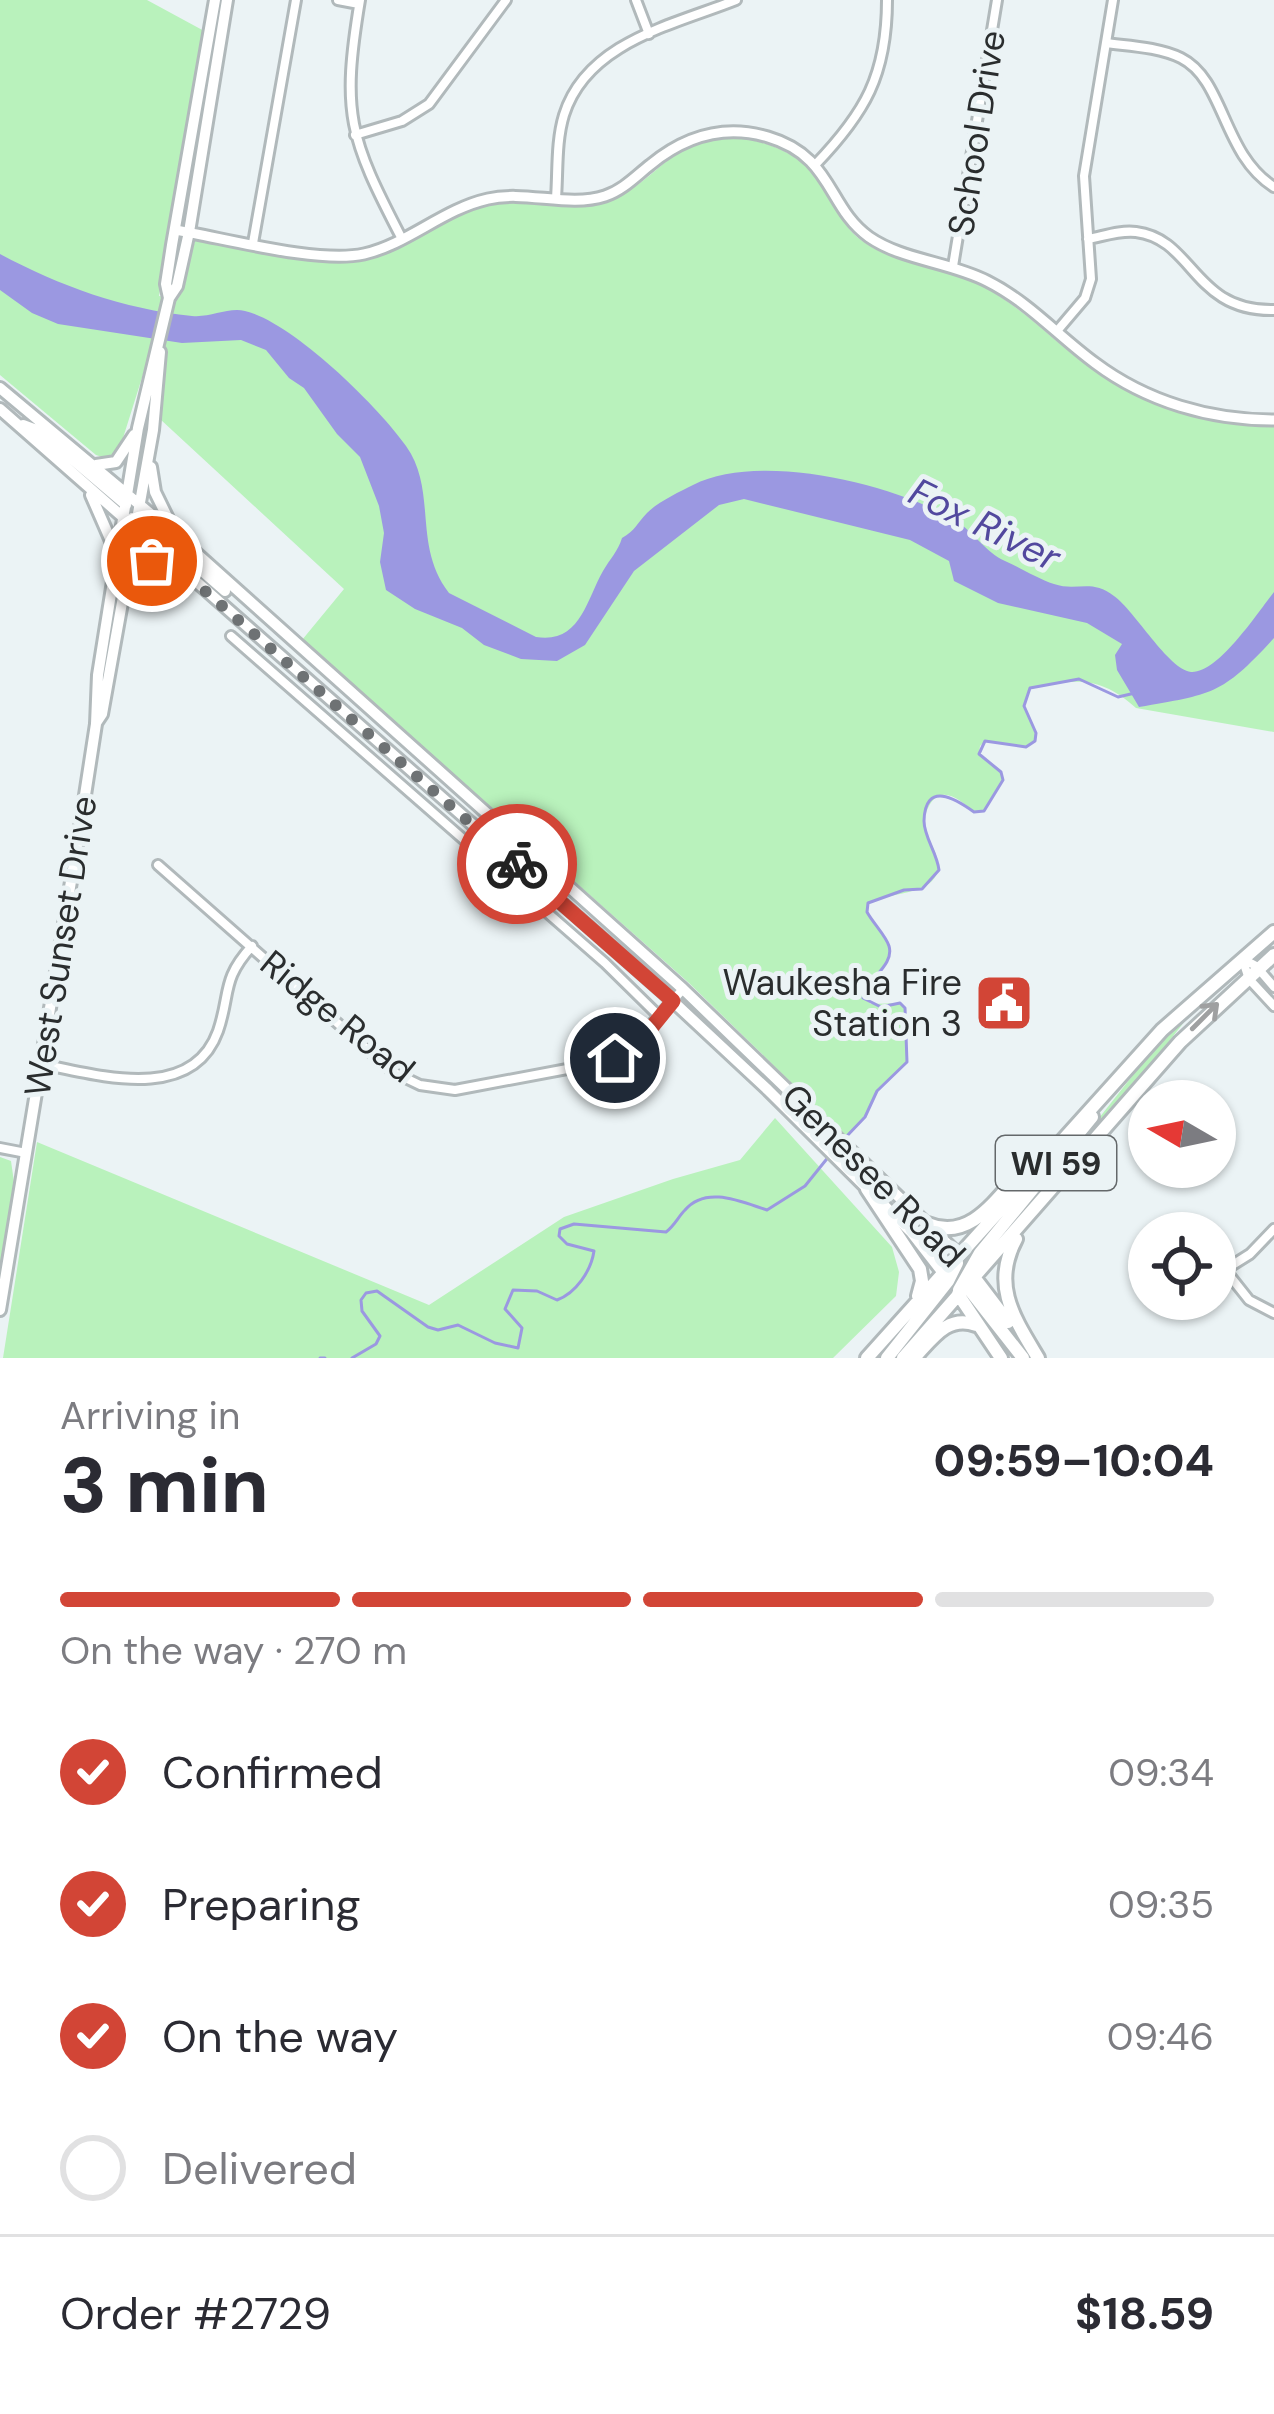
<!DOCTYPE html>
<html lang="en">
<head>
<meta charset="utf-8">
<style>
	:root { --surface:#fff; --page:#f7f7f7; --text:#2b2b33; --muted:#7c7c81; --line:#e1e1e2; --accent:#d24536 }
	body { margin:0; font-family:"DM Sans",sans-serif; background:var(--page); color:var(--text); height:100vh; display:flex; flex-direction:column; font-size:45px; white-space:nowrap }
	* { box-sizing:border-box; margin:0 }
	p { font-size:39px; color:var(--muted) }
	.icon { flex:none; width:66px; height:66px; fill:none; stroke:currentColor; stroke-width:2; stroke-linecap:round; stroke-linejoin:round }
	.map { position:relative; height:1358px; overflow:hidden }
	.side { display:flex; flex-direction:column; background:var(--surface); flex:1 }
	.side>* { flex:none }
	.needle { width:78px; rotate:279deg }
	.tools { position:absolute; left:1128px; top:1080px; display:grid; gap:24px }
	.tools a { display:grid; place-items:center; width:108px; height:108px; border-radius:50%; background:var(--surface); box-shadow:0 3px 9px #0004; font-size:60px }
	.pin { position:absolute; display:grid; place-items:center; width:102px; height:102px; color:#fff; margin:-51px; border:6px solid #fff; border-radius:50%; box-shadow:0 3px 12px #0007 }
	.courier { position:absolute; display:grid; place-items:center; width:120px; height:120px; margin:-60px; border:9px solid #d24536; border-radius:50%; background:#fff; color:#222; box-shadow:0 3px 15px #0007 }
	.summary em { font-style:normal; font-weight:800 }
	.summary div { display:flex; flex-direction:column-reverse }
	.summary { display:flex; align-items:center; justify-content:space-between; height:204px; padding:0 60px }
	h1 { font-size:78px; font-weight:800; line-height:90px }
	.bar { display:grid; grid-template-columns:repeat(4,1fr); gap:18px 12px; align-content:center; height:144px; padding:0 60px }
	.bar i { height:15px; border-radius:9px; background:var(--line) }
	.bar .active { background:var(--accent) }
	.bar p { grid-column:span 4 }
	.line { display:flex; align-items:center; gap:30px; padding:0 60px; border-top:3px solid var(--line) }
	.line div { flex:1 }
	ol { padding:0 60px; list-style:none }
	li { display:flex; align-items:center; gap:36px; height:132px }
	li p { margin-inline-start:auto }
	li .icon { padding:12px; border-radius:50%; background:var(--accent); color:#fff; stroke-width:4 }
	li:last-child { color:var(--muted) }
	li i { width:66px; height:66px; border:6px solid var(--line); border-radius:50% }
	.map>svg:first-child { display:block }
	.green { fill:#b9f2bc }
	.water { fill:#9b98e1 }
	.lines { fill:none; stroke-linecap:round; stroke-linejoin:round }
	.stream { stroke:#9b98e1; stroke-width:3 }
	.minor-casing { stroke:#b1b9bb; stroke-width:14 }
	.tertiary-casing { stroke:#b1b9bb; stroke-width:15 }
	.secondary-casing { stroke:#b1b9bb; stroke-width:16 }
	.primary-casing { stroke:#b1b9bb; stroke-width:18 }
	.minor { stroke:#fff; stroke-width:8 }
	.tertiary { stroke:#fff; stroke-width:9 }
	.secondary { stroke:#fff; stroke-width:10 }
	.primary { stroke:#fff; stroke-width:12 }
	.oneway { stroke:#9fa0a1 }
	.done { stroke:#6e7274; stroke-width:12; stroke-dasharray:0 21.6 }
	.route { stroke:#d24536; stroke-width:15 }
	.labels { text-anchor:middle; stroke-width:10; stroke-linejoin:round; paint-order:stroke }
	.shield { fill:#ebf3f5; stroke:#64686a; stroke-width:3 }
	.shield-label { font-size:33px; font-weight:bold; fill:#2a2d2e }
	.street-label { font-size:36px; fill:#2a2d2e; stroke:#ebf3f5 }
	.poi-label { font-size:36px; fill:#2a2d2e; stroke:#ebf3f5; text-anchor:end }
	.water-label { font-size:39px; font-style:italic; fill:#52489e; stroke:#ebf3f5 }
</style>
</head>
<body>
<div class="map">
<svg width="1274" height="1358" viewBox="0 0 1274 1358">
	<rect width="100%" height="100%" fill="#ebf3f5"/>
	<!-- green -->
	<path class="green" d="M0 0H147L206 32 159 296 178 299 195 241C251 243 311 273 366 259 413 248 450 210 499 203 534 198 573 213 607 201 663 182 676 123 752 140 780 146 810 162 825 188 836 206 843 227 861 240 893 265 943 265 979 284 1021 306 1051 339 1088 366 1143 408 1206 424 1274 427V732L1136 708C1100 675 1074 679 1030 688L1024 706 1036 733 1035 741 1026 747 985 741 980 746 979 754 1001 772 1003 780 984 811 974 812C959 799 940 783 928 808 925 815 923 818 925 827 927 839 937 851 938 863 939 870 937 876 932 881 920 894 886 894 868 903L867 912C873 923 886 936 889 946 895 966 866 980 863 998L871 1004 900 1003 905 1008 907 1062 877 1091 865 1117 846 1136 689 983 302 640 344 589 160 419 167 351 151 349 118 454 105 458 96 455 0 375Z
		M1195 1008 1136 1084 1061 1166 1145 1060Z
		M775 1118 892 1247 899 1272 896 1296 833 1358H3L37 1142 429 1305 564 1217 673 1179 740 1160Z
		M0 1157 11 1161 14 1182 0 1273Z"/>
	<!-- water -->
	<path class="water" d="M0 254C60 286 123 309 192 316 210 318 228 307 245 311 292 322 378 406 406 446 438 491 412 545 449 593L536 637C580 644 586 601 603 571 610 559 618 551 622 538 635 531 637 523 647 513 658 502 679 492 693 485 759 451 895 484 956 521 974 532 985 552 1005 561 1021 568 1038 579 1054 584 1077 592 1091 578 1114 596 1135 611 1168 669 1191 672 1218 674 1258 612 1274 592V638C1222 695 1213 694 1139 707L1117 670 1115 655 1122 644 1087 623 998 603 954 581 949 561 910 540 744 499 719 505 634 571 585 645 557 661 521 659 484 645 462 628 415 609 386 590 380 562 384 533 379 506 360 457 337 434 304 388 289 378 266 350 241 340 182 343 58 324 32 313 0 290Z"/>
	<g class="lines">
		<!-- stream -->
		<path class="stream" d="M845 1138 865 1117 877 1091 907 1062 905 1008 900 1003 881 1007 863 998C865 980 895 966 889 946 886 936 873 923 867 912L868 903 904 890 922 889 939 870C937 853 924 837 924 821 925 780 956 799 974 812L984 811 1003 780 1001 772 979 754 985 741 1026 747 1035 741 1036 733 1024 706 1030 688 1079 679 1118 697 1135 693
			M320 1358H325
			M352 1358 376 1344 380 1336 362 1311 361 1300 366 1293 377 1291 428 1327 438 1330 458 1325 495 1343 518 1348 522 1328 505 1309 513 1290 537 1291 557 1300C576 1293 591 1271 594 1251L567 1244 559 1236 560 1229 574 1224 666 1232C675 1225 678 1217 685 1210 706 1185 742 1202 767 1210L805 1186 838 1145"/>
		<defs>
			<path id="minor" d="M338 0 359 4
				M360 0C341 114 349 137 402 239
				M636 0 649 34
				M1106 43C1129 46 1159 47 1181 58 1225 80 1222 154 1274 187
				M355 135 402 121 429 104 506 0
				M815 165C865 113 887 75 887 0
				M556 198C558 171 556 141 564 115 587 42 673 25 736 0
				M1088 239C1104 236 1120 230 1136 232 1194 239 1193 312 1274 310
				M253 243 296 0
				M953 266 997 0
				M1057 331 1085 298 1091 279 1084 176 1113 0
				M231 636 605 963 660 1017
				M158 865 393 1072 420 1085 455 1090 599 1063 628 1051 683 989
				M1245 960 1256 966 1274 987
				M1243 961 1249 979 1274 1006
				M41 1064C97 1075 192 1104 218 1031 231 993 221 980 252 946
				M0 1148 26 1153
				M1226 1271 1249 1300 1274 1313
				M1215 1276 1250 1254 1274 1229"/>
			<path id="tertiary" d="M175 230C224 238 318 264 364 254 408 244 443 209 488 199 526 190 568 208 605 196 623 190 636 176 650 165 684 137 724 124 768 137 833 156 827 207 869 237 902 260 950 262 987 281 1029 302 1058 336 1095 363 1147 402 1210 420 1274 420"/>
			<path id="secondary" d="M169 298 177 286 189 232 227 0
				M0 388 177 536 683 989 959 1255
				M0 409 663 992 768 1090 911 1232 943 1273
				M23 425 39 431 126 505
				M96 465 116 462 134 435
				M151 467 155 492 175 533
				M91 495 115 550
				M132 518 154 529 225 591
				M130 585 148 563 172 562
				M96 723 102 714 153 430 160 352
				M0 1310 81 821 96 724 98 675 123 519 138 428 169 298 166 284 172 245 215 0"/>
			<path id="primary" d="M867 1189 920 1269 922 1281 918 1296
				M928 1224C975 1244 1002 1188 1032 1161
				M1016 1239C991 1285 1014 1318 1038 1358
				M973 1276 1008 1322
				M965 1284 1023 1358
				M959 1290 980 1253 1092 1117
				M958 1294 1001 1358
				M867 1358 1162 1030 1274 932
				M887 1358 948 1281 957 1263
				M903 1358 1180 1042 1274 955
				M914 1358C932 1339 948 1314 976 1325"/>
		</defs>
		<!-- minor casing -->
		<use href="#minor" class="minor-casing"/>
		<!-- tertiary casing -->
		<use href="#tertiary" class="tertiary-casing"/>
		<!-- secondary casing -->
		<use href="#secondary" class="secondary-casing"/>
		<!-- primary casing -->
		<use href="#primary" class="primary-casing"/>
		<!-- minor -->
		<use href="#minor" class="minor"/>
		<!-- tertiary -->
		<use href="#tertiary" class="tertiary"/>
		<!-- secondary -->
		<use href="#secondary" class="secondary"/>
		<!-- primary -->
		<use href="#primary" class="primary"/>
	</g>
	<!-- one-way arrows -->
	<defs><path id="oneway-shaft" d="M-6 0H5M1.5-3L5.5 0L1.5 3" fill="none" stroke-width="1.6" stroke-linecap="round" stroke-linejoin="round" transform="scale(3)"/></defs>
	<use class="oneway" href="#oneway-shaft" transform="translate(1205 1016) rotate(-45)"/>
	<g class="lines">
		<!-- done -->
		<path class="done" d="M152 561 172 562 517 864"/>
		<!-- route -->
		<path class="route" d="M517 864 673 1001 643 1038 615 1058"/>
	</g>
	<!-- icons -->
	<defs>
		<symbol id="civic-square" viewBox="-11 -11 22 22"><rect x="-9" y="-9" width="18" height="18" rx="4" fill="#d24536" stroke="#ebf3f5"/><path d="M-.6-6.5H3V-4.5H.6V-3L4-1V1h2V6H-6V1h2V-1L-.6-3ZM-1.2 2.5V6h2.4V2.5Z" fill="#fff"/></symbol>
	</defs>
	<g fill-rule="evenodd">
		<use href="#civic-square" x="971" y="970" width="66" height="66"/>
	</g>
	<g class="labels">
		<!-- shield labels -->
		<rect class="shield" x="996" y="1136" width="120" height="54" rx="9"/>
		<g class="shield-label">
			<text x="1056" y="1175">WI 59</text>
		</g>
		<!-- street labels -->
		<g class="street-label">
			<text transform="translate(976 133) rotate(-81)" y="13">School Drive</text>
			<text transform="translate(60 946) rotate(-81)" y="13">West Sunset Drive</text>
			<text transform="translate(338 1016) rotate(39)" y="13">Ridge Road</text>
			<text transform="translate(874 1175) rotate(45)" y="13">Genesee Road</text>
		</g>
		<!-- poi labels -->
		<g class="poi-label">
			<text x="962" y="995">Waukesha Fire<tspan x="962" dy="41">Station 3</tspan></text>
		</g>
		<!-- water labels -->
		<g class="water-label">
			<text transform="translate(985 524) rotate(26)" y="14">Fox River</text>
		</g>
	</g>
</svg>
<div class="tools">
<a><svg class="needle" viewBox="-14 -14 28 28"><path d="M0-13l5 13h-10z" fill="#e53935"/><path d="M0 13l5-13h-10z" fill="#7c7c81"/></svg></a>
<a><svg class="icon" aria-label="locate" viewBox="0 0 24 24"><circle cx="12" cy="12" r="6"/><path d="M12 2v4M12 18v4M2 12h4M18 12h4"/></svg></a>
</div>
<div class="pin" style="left:152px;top:561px;background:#ea580c"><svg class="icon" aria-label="bag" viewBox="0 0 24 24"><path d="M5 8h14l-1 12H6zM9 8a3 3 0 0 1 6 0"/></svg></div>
<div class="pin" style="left:615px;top:1058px;background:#1f2937"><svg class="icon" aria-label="home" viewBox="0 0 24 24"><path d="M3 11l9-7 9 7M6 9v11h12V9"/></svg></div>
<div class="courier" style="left:517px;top:864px"><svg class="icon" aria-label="bike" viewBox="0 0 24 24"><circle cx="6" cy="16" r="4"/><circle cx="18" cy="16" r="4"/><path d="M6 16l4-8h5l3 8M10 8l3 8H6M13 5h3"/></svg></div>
</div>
<section class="side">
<div class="summary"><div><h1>3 min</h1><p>Arriving in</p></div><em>09:59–10:04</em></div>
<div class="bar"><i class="active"></i><i class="active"></i><i class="active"></i><i></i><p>On the way · 270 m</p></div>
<ol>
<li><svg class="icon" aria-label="check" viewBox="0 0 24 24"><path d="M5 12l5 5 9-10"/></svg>Confirmed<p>09:34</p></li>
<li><svg class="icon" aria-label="check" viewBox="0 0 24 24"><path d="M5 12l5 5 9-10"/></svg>Preparing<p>09:35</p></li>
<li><svg class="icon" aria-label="check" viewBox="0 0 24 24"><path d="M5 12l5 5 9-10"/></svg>On the way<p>09:46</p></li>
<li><i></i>Delivered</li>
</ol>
<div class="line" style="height:156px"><div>Order #2729</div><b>$18.59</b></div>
</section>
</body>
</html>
